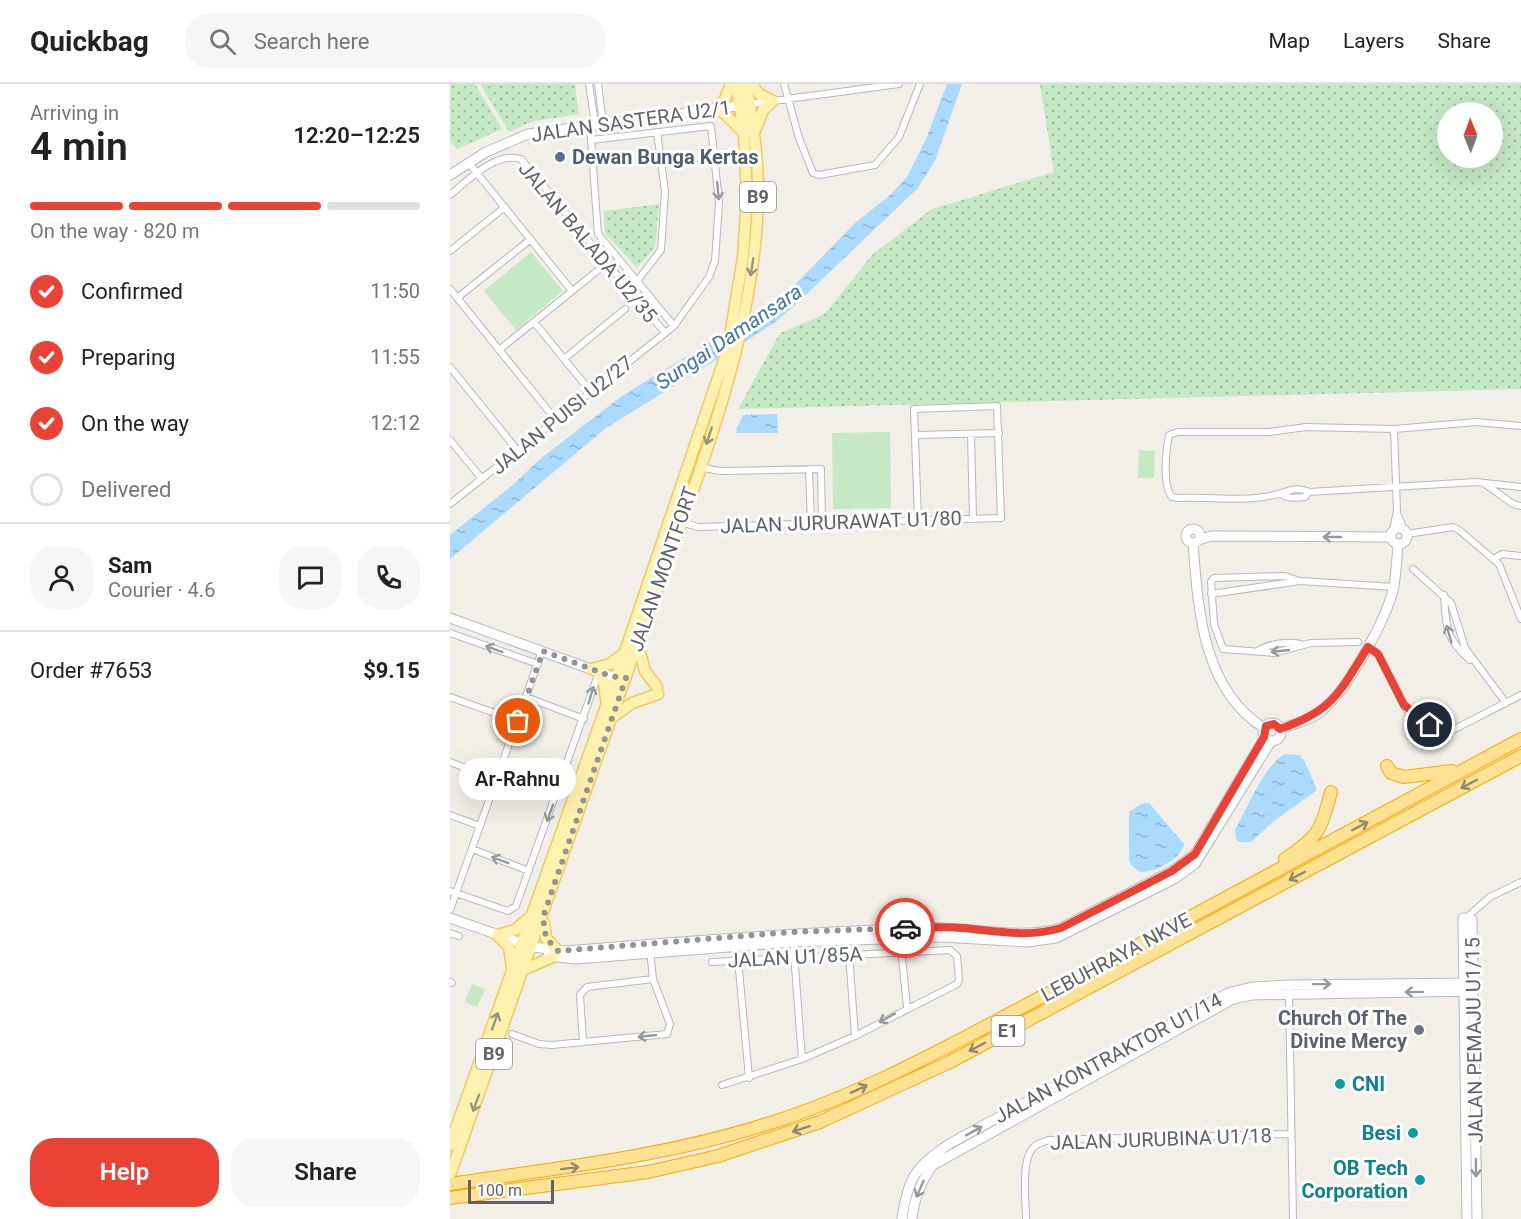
<!DOCTYPE html>
<html lang="en">
<head>
<meta charset="utf-8">
<style>
	:root { --surface:#fff; --page:#f6f6f6; --text:#222; --muted:#767676; --line:#e0e0e0; --accent:#ea4335 }
	body { margin:0; font-family:Roboto,sans-serif; background:var(--page); color:var(--text); height:100vh; display:flex; flex-direction:column; font-size:22px; white-space:nowrap }
	* { box-sizing:border-box; margin:0 }
	p { font-size:20px; color:var(--muted) }
	.icon { flex:none; width:33px; height:33px; fill:none; stroke:currentColor; stroke-width:2; stroke-linecap:round; stroke-linejoin:round }
	.map { position:relative; flex:1; overflow:hidden }
	.details { display:flex; flex-direction:column; background:var(--surface); width:450px }
	.details>* { flex:none }
	.needle { width:39px; rotate:359deg }
	.controls { position:absolute; left:987px; top:18px; display:grid; gap:12px }
	.controls a { display:grid; place-items:center; width:66px; height:66px; border-radius:50%; background:var(--surface); box-shadow:0 6px 24px #0002; font-size:30px }
	.scale { position:absolute; left:18px; bottom:15px; width:86px; box-sizing:border-box; padding-left:6px; border:3px solid #5f6368; border-top:0; font-size:16px; line-height:21px; white-space:nowrap; color:#5f6368; -webkit-text-stroke:4px #fff; paint-order:stroke }
	.pin { position:absolute; display:grid; place-items:center; width:51px; height:51px; color:#fff; margin:-26px; border:3px solid #fff; border-radius:50%; box-shadow:0 2px 6px #0007 }
	.courier { position:absolute; display:grid; place-items:center; width:60px; height:60px; margin:-30px; border:4px solid #ea4335; border-radius:50%; background:#fff; color:#222; box-shadow:0 2px 8px #0007 }
	.bubble { position:absolute; height:42px; border-radius:21px; background:var(--surface); box-shadow:0 6px 24px #0002; font-size:20px; font-weight:600; line-height:42px; text-align:center }
	.summary em { font-style:normal; font-weight:600 }
	.summary div { display:flex; flex-direction:column-reverse }
	.summary { display:flex; align-items:center; justify-content:space-between; height:102px; padding:0 30px }
	h1 { font-size:39px; font-weight:600; line-height:45px }
	.bar { display:grid; grid-template-columns:repeat(4,1fr); gap:9px 6px; align-content:center; height:72px; padding:0 30px }
	.bar i { height:8px; border-radius:4px; background:var(--line) }
	.bar .active { background:var(--accent) }
	.bar p { grid-column:span 4 }
	.line { display:flex; align-items:center; gap:15px; padding:0 30px; border-top:2px solid var(--line) }
	.line div { flex:1 }
	.round { display:grid; place-items:center; flex:none; width:63px; height:63px; border-radius:24px; background:var(--page) }
	ol { padding:0 30px; list-style:none }
	li { display:flex; align-items:center; gap:18px; height:66px }
	li p { margin-inline-start:auto }
	li .icon { padding:6px; border-radius:50%; background:var(--accent); color:#fff; stroke-width:4 }
	li:last-child { color:var(--muted) }
	li i { width:33px; height:33px; border:3px solid var(--line); border-radius:50% }
	.action { display:flex; gap:12px; margin-top:auto; padding:12px 30px }
	.action a { flex:1; height:69px; border-radius:24px; background:var(--accent); color:#fff; font-size:24px; font-weight:600; line-height:69px; text-align:center }
	.action a+a { background:var(--page); color:var(--text) }
	header { display:flex; align-items:center; gap:36px; box-sizing:border-box; height:84px; padding:0 30px; background:var(--surface); border-bottom:2px solid var(--line) }
	header strong { font-size:28px }
	nav { display:flex; gap:33px; margin-inline-start:auto; font-size:21px }
	.search { width:420px; height:54px; background:var(--page); display:flex; align-items:center; gap:15px; box-sizing:border-box; padding:0 21px; border-radius:24px; color:var(--muted); font-size:22px }
	main { display:flex; flex:1; min-height:0 }
	.map>svg:first-child { display:block }
	.grass { fill:url(#grass-dots); fill-rule:evenodd }
	.park { fill:#c5e8c5 }
	.water { fill:url(#water-ripples) }
	.lines { fill:none; stroke-linecap:round; stroke-linejoin:round }
	.street-casing { stroke:#b5b8bc; stroke-width:8 }
	.secondary-casing { stroke:#b6babf; stroke-width:11 }
	.primary-casing { stroke:#f2c960; stroke-width:13 }
	.highway-casing { stroke:#f9ab00; stroke-width:14 }
	.street { stroke:#fff; stroke-width:6 }
	.secondary { stroke:#fff; stroke-width:9 }
	.primary { stroke:#fff2af; stroke-width:10 }
	.highway { stroke:#fde293; stroke-width:12 }
	.oneway { stroke:#979a9d }
	.oneway2 { stroke:#979581 }
	.oneway3 { stroke:#8e8975 }
	.done { stroke:#929495; stroke-width:6; stroke-dasharray:0 10.8 }
	.route { stroke:#ea4335; stroke-width:8 }
	.service-dot { fill:#5c6f8a; stroke:#fff; stroke-width:2 }
	.worship-dot { fill:#6b7280; stroke:#fff; stroke-width:2 }
	.culture-dot { fill:#0f9aa8; stroke:#fff; stroke-width:2 }
	.labels { text-anchor:middle; stroke-width:6; stroke-linejoin:round; paint-order:stroke }
	.shield { fill:#fff; stroke:#8f9295; stroke-width:1.5 }
	.shield-label { font-size:18px; font-weight:bold; fill:#5f6368 }
	.street-label { font-size:20px; fill:#5f6368; stroke:#fff }
	.service-label { font-size:20px; font-weight:bold; fill:#4e5e75; stroke:#fff; text-anchor:start }
	.worship-label { font-size:20px; font-weight:bold; fill:#5b616d; stroke:#fff; text-anchor:end }
	.culture-label { font-size:20px; font-weight:bold; fill:#0d838f; stroke:#fff; text-anchor:end }
	.water-label { font-size:21px; font-style:italic; fill:#4174aa; stroke:#fff }
</style>
</head>
<body>
<header>
<strong>Quickbag</strong>
<div class="search"><svg class="icon" aria-label="search" viewBox="0 0 24 24"><circle cx="10" cy="10" r="6"/><path d="M15 15l6 6"/></svg>Search here</div>
<nav><a>Map</a><a>Layers</a><a>Share</a></nav>
</header>
<main>
<section class="details">
<div class="summary"><div><h1>4 min</h1><p>Arriving in</p></div><em>12:20–12:25</em></div>
<div class="bar"><i class="active"></i><i class="active"></i><i class="active"></i><i></i><p>On the way · 820 m</p></div>
<ol>
<li><svg class="icon" aria-label="check" viewBox="0 0 24 24"><path d="M5 12l5 5 9-10"/></svg>Confirmed<p>11:50</p></li>
<li><svg class="icon" aria-label="check" viewBox="0 0 24 24"><path d="M5 12l5 5 9-10"/></svg>Preparing<p>11:55</p></li>
<li><svg class="icon" aria-label="check" viewBox="0 0 24 24"><path d="M5 12l5 5 9-10"/></svg>On the way<p>12:12</p></li>
<li><i></i>Delivered</li>
</ol>
<div class="line" style="height:108px"><a class="round"><svg class="icon" aria-label="person" viewBox="0 0 24 24"><circle cx="12" cy="8" r="4"/><path d="M4 21q1-7 8-7t8 7"/></svg></a><div><b>Sam</b><p>Courier · 4.6</p></div><a class="round"><svg class="icon" aria-label="chat" viewBox="0 0 24 24"><path d="M4 5h16v11H9l-5 4z"/></svg></a><a class="round"><svg class="icon" aria-label="phone" viewBox="0 0 24 24"><path d="M5 4h4l2 5-3 2q2 4 5 5l2-3 5 2v4C11 20 4 13 5 4z"/></svg></a></div>
<div class="line" style="height:78px"><div>Order #7653</div><b>$9.15</b></div>
<div class="action"><a>Help</a><a>Share</a></div>
</section>
<div class="map">
<svg width="1071" height="1135" viewBox="0 0 1071 1135">
	<defs>
		<pattern id="grass-dots" width="8" height="8" patternUnits="userSpaceOnUse" patternTransform="scale(1.5)"><rect width="8" height="8" fill="#c5e8c5"/><path d="M2 2h.1M6 6h.1" fill="none" stroke="#a3c0a4" stroke-width="1.8" stroke-linecap="round"/></pattern>
		<pattern id="water-ripples" width="26" height="14" patternUnits="userSpaceOnUse" patternTransform="scale(1.5)"><rect width="26" height="14" fill="#aadaff"/><path d="M2 4q2-2 4 0t4 0M15 11q2-2 4 0t4 0" fill="none" stroke="#8eb4d2"/></pattern>
	</defs>
	<rect width="100%" height="100%" fill="#f1efe8"/>
	<!-- grass -->
	<path class="grass" d="M0 0H25L52 45 7 65 0 57Z
		M30 0H125L129 30 81 38 59 48Z
		M590 0H1071V305L288 325 330 249 369 233 377 227 422 171 482 125 604 88ZM998 28H1042V74H998Z
		M209 120 205 163 187 184 155 149 154 127Z"/>
	<!-- park -->
	<path class="park" d="M81 168 113 207 66 246 34 207Z
		M440 348 441 424 383 425 382 349Z
		M689 366 705 367 704 394H688Z
		M22 900 35 905 27 923 15 918Z"/>
	<!-- water -->
	<path class="water" d="M497 0H512L485 77 467 105 346 220 324 239 298 256 156 344 0 475V451L64 400 90 375 172 312 333 213 405 139 439 112 457 93 476 55Z
		M327 330 328 349H287L286 346 293 331Z
		M836 670 849 671 854 676 867 706 824 737 801 758H790L786 755 785 746C796 727 816 677 836 670Z
		M699 719 734 760C730 776 706 788 690 788L681 781 679 775V728L691 720Z"/>
	<g class="lines">
		<defs>
			<path id="street" d="M139 0 145 40
				M148 0 153 39
				M334 0 349 54 363 89 369 91 425 81 449 53 470 0
				M300 20 449 0
				M140 41 148 150 224 242
				M18 78 122 207
				M0 111C18 96 46 67 71 75L215 249
				M0 167 55 123
				M187 197 211 166 215 108 207 48
				M0 205 106 336
				M7 214 81 155
				M84 238 141 308
				M49 266 157 179
				M114 275 175 225
				M0 283 68 367
				M1071 342 1026 338 944 345 856 343 819 348H728L719 351C716 367 712 401 722 413L728 414C760 412 797 419 828 410 839 407 847 402 859 408L1026 398 1071 403
				M521 350 523 434
				M466 351 549 349
				M0 356 32 395
				M249 383 270 387 371 385 372 439
				M359 385 361 439
				M1035 400 1063 420 1071 422
				M831 410C838 415 846 414 855 413L859 408
				M0 420 224 242 259 193 265 177 269 118 261 42 141 56
				M948 431 954 446
				M231 438 248 443 551 434 547 322 464 325 468 436
				M943 446 947 427 944 345
				M957 450 1003 443 1009 446 1049 480 1071 535
				M1044 475 1052 470 1071 472
				M963 485 1001 519 1015 564 1056 619
				M850 497 835 492 764 494 761 498 764 540 773 565 824 569 861 559 908 558
				M761 510 850 497 944 503
				M994 511C996 543 995 554 1020 576
				M0 549 88 580
				M918 563 928 570 954 622 977 652 993 651 1071 611
				M809 566C822 559 836 557 851 560
				M0 613 67 637
				M76 613 134 635
				M962 627 993 651
				M0 678 47 696
				M0 731 30 742
				M22 765 79 787
				M0 807 58 827 66 822 149 588
				M0 826 92 567
				M1016 834 1040 813 1071 798
				M0 849 9 852
				M450 854 457 923
				M343 856 352 975
				M399 870 405 952
				M288 875 299 994
				M262 878 500 866 507 872 509 896 507 900 405 952 352 975 272 1001
				M0 898 2 899
				M839 908 843 1135
				M62 950 89 960 102 961 217 950 220 940 203 895 200 866
				M133 958 130 911 137 903 203 895
				M576 1135C576 1118 570 1073 585 1062 588 1059 595 1058 598 1056L841 1050"/>
			<path id="secondary" d="M0 91 36 68 78 50 295 21
				M941 452a8 8 0 1 1 16 0a8 8 0 1 1-16 0Z
				M736 452a7 7 0 1 1 14 0a7 7 0 1 1-14 0Z
				M749 456 761 452 940 453
				M743 459C748 524 752 605 814 644
				M0 534 160 592 171 599
				M813 648a9 9 0 1 1 18 0a9 9 0 1 1-18 0Z
				M830 645C843 640 858 637 869 629 896 609 937 535 944 502 946 489 947 474 948 461
				M0 834 83 863 115 867C235 857 354 848 475 844 520 842 567 857 611 844L722 787 745 770 815 653
				M98 872 126 875 343 858 492 853 577 858 606 854 724 795 745 780 821 657
				M452 1135C458 1093 465 1084 499 1060L778 909 802 903 839 901 1023 899
				M462 1135C464 1115 471 1097 483 1081L783 915 801 911 1023 907
				M1017 1135 1013 834 1022 836 1027 1135"/>
			<path id="primary" d="M281 0 275 15 265 25 275 30 294 49
				M302 0 309 10 323 17 313 26 305 47
				M188 560 195 587 207 603
				M141 585 160 580 174 569
				M149 588 154 598 156 616
				M163 633 182 619 208 610
				M94 839 96 854 108 867
				M47 851 65 846 81 832
				M47 851 59 863 62 884
				M75 885 103 873
				M0 1061 165 597 278 264 293 173 297 114 294 49 286 0
				M0 1091C61 918 123 745 183 572 233 428 305 267 308 114 309 76 303 37 296 0"/>
			<path id="highway" d="M937 682 941 689 954 693 1002 687
				M835 775C870 751 870 748 881 708
				M0 1100C107 1084 213 1073 317 1040 420 1008 515 953 610 903 764 821 917 737 1071 655
				M0 1114 198 1088 268 1072 370 1038 500 978 1071 672"/>
		</defs>
		<!-- street casing -->
		<use href="#street" class="street-casing"/>
		<!-- secondary casing -->
		<use href="#secondary" class="secondary-casing"/>
		<!-- primary casing -->
		<use href="#primary" class="primary-casing"/>
		<!-- highway casing -->
		<use href="#highway" class="highway-casing"/>
		<!-- street -->
		<use href="#street" class="street"/>
		<!-- secondary -->
		<use href="#secondary" class="secondary"/>
		<!-- primary -->
		<use href="#primary" class="primary"/>
		<!-- highway -->
		<use href="#highway" class="highway"/>
	</g>
	<!-- one-way arrows -->
	<defs><path id="oneway-shaft" d="M-6 0H5M1.5-3L5.5 0L1.5 3" fill="none" stroke-width="1.6" stroke-linecap="round" stroke-linejoin="round" transform="scale(1.5)"/></defs>
	<g class="oneway">
		<use href="#oneway-shaft" transform="translate(268 107) rotate(85)"/>
		<use href="#oneway-shaft" transform="translate(882 453) rotate(-180)"/>
		<use href="#oneway-shaft" transform="translate(999 550) rotate(-106)"/>
		<use href="#oneway-shaft" transform="translate(44 565) rotate(-160)"/>
		<use href="#oneway-shaft" transform="translate(830 567) rotate(174)"/>
		<use href="#oneway-shaft" transform="translate(141 611) rotate(-73)"/>
		<use href="#oneway-shaft" transform="translate(100 729) rotate(110)"/>
		<use href="#oneway-shaft" transform="translate(50 776) rotate(-159)"/>
		<use href="#oneway-shaft" transform="translate(872 900) rotate(-1)"/>
		<use href="#oneway-shaft" transform="translate(964 908) rotate(179)"/>
		<use href="#oneway-shaft" transform="translate(437 934) rotate(151)"/>
		<use href="#oneway-shaft" transform="translate(197 952) rotate(174)"/>
		<use href="#oneway-shaft" transform="translate(524 1047) rotate(-29)"/>
		<use href="#oneway-shaft" transform="translate(1026 1084) rotate(89)"/>
		<use href="#oneway-shaft" transform="translate(470 1105) rotate(113)"/>
	</g>
	<g class="oneway2">
		<use href="#oneway-shaft" transform="translate(302 183) rotate(99)"/>
		<use href="#oneway-shaft" transform="translate(259 352) rotate(108)"/>
		<use href="#oneway-shaft" transform="translate(45 937) rotate(-71)"/>
		<use href="#oneway-shaft" transform="translate(26 1019) rotate(110)"/>
	</g>
	<g class="oneway3">
		<use href="#oneway-shaft" transform="translate(1019 700) rotate(152)"/>
		<use href="#oneway-shaft" transform="translate(910 742) rotate(-28)"/>
		<use href="#oneway-shaft" transform="translate(847 792) rotate(152)"/>
		<use href="#oneway-shaft" transform="translate(527 963) rotate(152)"/>
		<use href="#oneway-shaft" transform="translate(409 1005) rotate(-25)"/>
		<use href="#oneway-shaft" transform="translate(351 1045) rotate(161)"/>
		<use href="#oneway-shaft" transform="translate(120 1084) rotate(-7)"/>
	</g>
	<g class="lines">
		<!-- done -->
		<path class="done" d="M68 637 93 567 160 592 176 594 93 833 96 854 108 867 342 848 455 844"/>
		<!-- route -->
		<path class="route" d="M455 844C474 844 493 842 512 844 546 847 578 854 611 844L722 787 745 770 814 653 816 642 824 640 830 645C884 626 889 609 918 563L928 570 954 621 980 641"/>
	</g>
	<!-- markers -->
	<circle class="service-dot" cx="110" cy="73" r="6"/>
	<circle class="worship-dot" cx="969" cy="946" r="6"/>
	<g class="culture-dot">
		<circle cx="890" cy="1000" r="6"/>
		<circle cx="963" cy="1049" r="6"/>
		<circle cx="970" cy="1096" r="6"/>
	</g>
	<g class="labels">
		<!-- shield labels -->
		<g class="shield">
			<rect x="290" y="98" width="36" height="30" rx="4.5"/>
			<rect x="541.5" y="932" width="33" height="30" rx="4.5"/>
			<rect x="26" y="955" width="36" height="30" rx="4.5"/>
		</g>
		<g class="shield-label">
			<text x="308" y="119">B9</text>
			<text x="558" y="953">E1</text>
			<text x="44" y="976">B9</text>
		</g>
		<!-- street labels -->
		<g class="street-label">
			<text transform="translate(181 37) rotate(-8)" y="7">JALAN SASTERA U2/1</text>
			<text transform="translate(138 158) rotate(50)" y="7">JALAN BALADA U2/35</text>
			<text transform="translate(112 331) rotate(-39)" y="7">JALAN PUISI U2/27</text>
			<text transform="translate(391 438) rotate(-2)" y="7">JALAN JURURAWAT U1/80</text>
			<text transform="translate(213 485) rotate(-71)" y="7">JALAN MONTFORT</text>
			<text transform="translate(345 873) rotate(-3)" y="7">JALAN U1/85A</text>
			<text transform="translate(666 873) rotate(-28)" y="7">LEBUHRAYA NKVE</text>
			<text transform="translate(1024 956) rotate(-91)" y="7">JALAN PEMAJU U1/15</text>
			<text transform="translate(658 974) rotate(-28)" y="7">JALAN KONTRAKTOR U1/14</text>
			<text transform="translate(711 1055) rotate(-2)" y="7">JALAN JURUBINA U1/18</text>
		</g>
		<!-- service labels -->
		<g class="service-label">
			<text x="122" y="80">Dewan Bunga Kertas</text>
		</g>
		<!-- worship labels -->
		<g class="worship-label">
			<text x="957" y="941">Church Of The<tspan x="957" dy="23">Divine Mercy</tspan></text>
		</g>
		<!-- culture labels -->
		<g class="culture-label">
			<text x="902" y="1007" text-anchor="start">CNI</text>
			<text x="951" y="1056">Besi</text>
			<text x="958" y="1091">OB Tech<tspan x="958" dy="23">Corporation</tspan></text>
		</g>
		<!-- water labels -->
		<g class="water-label">
			<text transform="translate(279 253) rotate(-34)" y="7">Sungai Damansara</text>
		</g>
	</g>
</svg>
<div class="controls">
<a><svg class="needle" viewBox="-14 -14 28 28"><path d="M0-13l5 13h-10z" fill="#e53935"/><path d="M0 13l5-13h-10z" fill="#767676"/></svg></a>
</div>
<div class="scale">100 m</div>
<div class="pin" style="left:68px;top:637px;background:#ea580c"><svg class="icon" aria-label="bag" viewBox="0 0 24 24"><path d="M5 8h14l-1 12H6zM9 8a3 3 0 0 1 6 0"/></svg></div>
<div class="pin" style="left:980px;top:641px;background:#1f2937"><svg class="icon" aria-label="home" viewBox="0 0 24 24"><path d="M3 11l9-7 9 7M6 9v11h12V9"/></svg></div>
<div class="courier" style="left:455px;top:844px"><svg class="icon" aria-label="car" viewBox="0 0 24 24"><path d="M5 17H2v-5l4-1 3-4h7l3 4 3 1v5h-3M9 17h6M6 11h13"/><circle cx="7" cy="17" r="2"/><circle cx="17" cy="17" r="2"/></svg></div>
<div class="bubble" style="left:9px;top:674px;width:117px">Ar-Rahnu</div>
</div>
</main>
</body>
</html>
